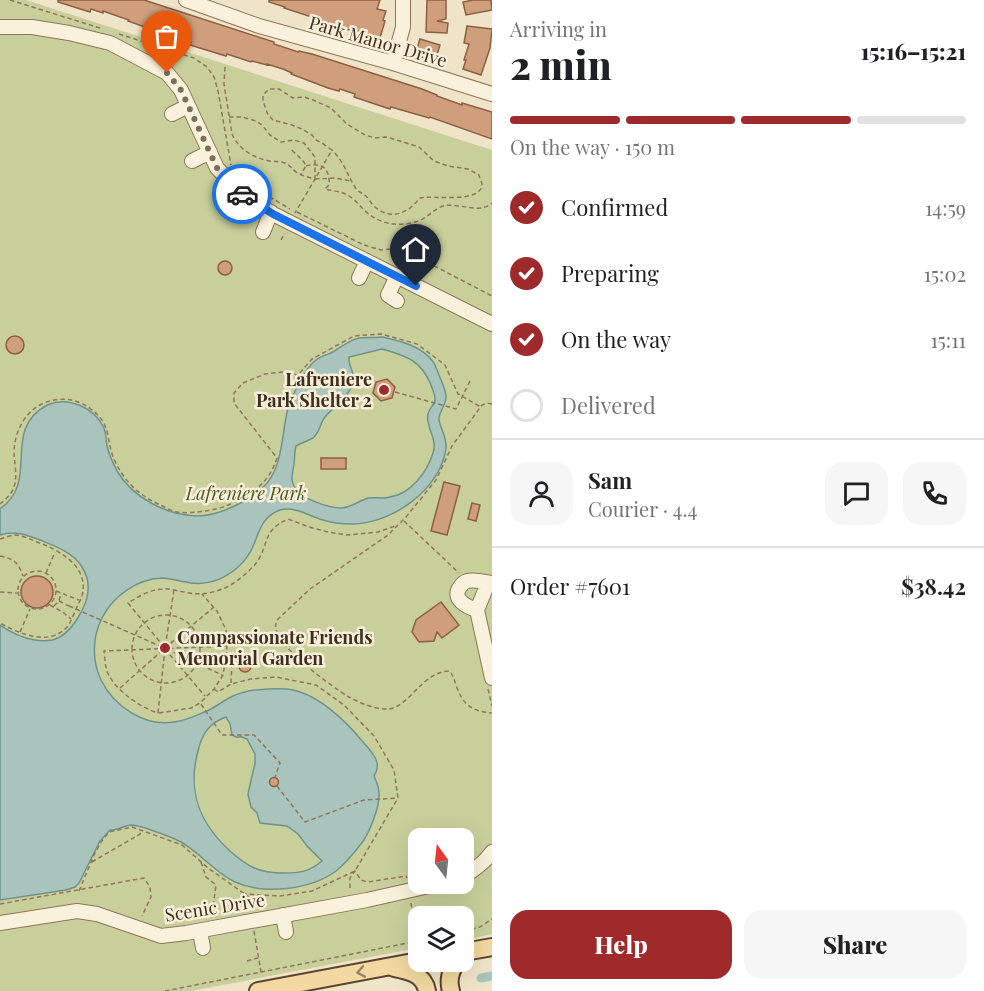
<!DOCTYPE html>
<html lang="en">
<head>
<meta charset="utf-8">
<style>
	:root { --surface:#fff; --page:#f6f6f6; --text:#202124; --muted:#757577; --line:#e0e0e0; --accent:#9e2a2b }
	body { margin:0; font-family:"Playfair Display",serif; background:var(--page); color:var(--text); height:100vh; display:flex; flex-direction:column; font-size:22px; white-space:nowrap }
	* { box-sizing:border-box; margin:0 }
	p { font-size:20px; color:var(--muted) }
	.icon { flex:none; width:33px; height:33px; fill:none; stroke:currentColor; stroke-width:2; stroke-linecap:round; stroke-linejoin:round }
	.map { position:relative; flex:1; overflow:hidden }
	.details { display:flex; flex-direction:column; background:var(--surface); width:492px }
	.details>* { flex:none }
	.needle { width:39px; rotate:345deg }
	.controls { position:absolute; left:408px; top:828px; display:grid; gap:12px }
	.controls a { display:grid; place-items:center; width:66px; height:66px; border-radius:12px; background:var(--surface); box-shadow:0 6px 24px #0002; font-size:30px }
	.pin { position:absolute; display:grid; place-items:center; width:51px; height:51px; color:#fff; margin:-62px -26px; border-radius:50% 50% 50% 0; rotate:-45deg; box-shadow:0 0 6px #0007 }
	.pin .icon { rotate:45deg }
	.courier { position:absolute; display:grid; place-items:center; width:60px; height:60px; margin:-30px; border:4px solid #1a73e8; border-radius:50%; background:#fff; color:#222; box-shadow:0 2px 8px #0007 }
	.summary em { font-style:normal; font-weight:800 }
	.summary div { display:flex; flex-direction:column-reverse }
	.summary { display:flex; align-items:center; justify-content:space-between; height:102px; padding:0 18px }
	h1 { font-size:39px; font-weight:800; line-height:45px }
	.bar { display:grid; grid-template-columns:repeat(4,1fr); gap:9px 6px; align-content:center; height:72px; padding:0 18px }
	.bar i { height:8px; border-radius:4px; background:var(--line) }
	.bar .current { background:var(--accent) }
	.bar p { grid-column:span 4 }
	.line { display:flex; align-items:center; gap:15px; padding:0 18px; border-top:2px solid var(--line) }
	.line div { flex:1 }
	.round { display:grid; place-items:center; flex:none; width:63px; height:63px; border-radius:18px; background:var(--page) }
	ol { padding:0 18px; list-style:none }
	li { display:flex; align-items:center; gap:18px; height:66px }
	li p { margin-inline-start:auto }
	li .icon { padding:6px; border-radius:50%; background:var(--accent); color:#fff; stroke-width:4 }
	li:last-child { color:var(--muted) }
	li i { width:33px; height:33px; border:3px solid var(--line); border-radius:50% }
	.action { display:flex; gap:12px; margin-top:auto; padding:12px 18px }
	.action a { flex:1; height:69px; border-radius:18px; background:var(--accent); color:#fff; font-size:24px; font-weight:800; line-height:69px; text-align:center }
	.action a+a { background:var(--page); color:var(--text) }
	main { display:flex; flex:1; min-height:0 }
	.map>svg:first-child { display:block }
	.green { fill:#c9cf9b; fill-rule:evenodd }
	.water { fill:#a9c4bc; stroke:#6f938a; stroke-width:1.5; fill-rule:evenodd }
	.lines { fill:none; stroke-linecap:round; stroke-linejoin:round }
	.canal { stroke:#a9c4bc; stroke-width:9 }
	.building { fill:#cf9f7d; stroke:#8d5f41; stroke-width:1.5 }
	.minor-casing { stroke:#8d765c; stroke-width:16 }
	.major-casing { stroke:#5b4430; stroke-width:20 }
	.path { stroke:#8d765c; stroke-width:1.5; stroke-dasharray:4.5 3; stroke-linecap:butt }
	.minor { stroke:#faf1dc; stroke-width:14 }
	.major { stroke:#f3d9a0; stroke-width:16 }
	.path-bridge { stroke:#8d765c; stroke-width:1.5; stroke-dasharray:4.5 3; stroke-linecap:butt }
	.oneway { stroke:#988460 }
	.done { stroke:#7c6e5b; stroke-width:6; stroke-dasharray:0 10.8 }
	.route { stroke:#1a73e8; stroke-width:8 }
	.poi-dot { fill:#9e2a2b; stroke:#f7eed8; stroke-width:2 }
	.labels { text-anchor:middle; stroke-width:5; stroke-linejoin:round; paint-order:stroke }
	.street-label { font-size:18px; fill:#3d2e20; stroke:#f7eed8 }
	.poi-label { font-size:18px; font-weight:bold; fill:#3d2e20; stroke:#f7eed8; text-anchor:end }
	.park-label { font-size:18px; font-style:italic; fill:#4d5a26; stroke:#f7eed8 }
</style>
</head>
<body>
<main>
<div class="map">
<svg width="492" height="991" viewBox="0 0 492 991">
	<rect width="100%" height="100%" fill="#f0e4c8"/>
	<!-- green -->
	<path class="green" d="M0 0H26L492 150V934L464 940V916H418V948L191 991H0ZM418 838H464V884H418Z"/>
	<!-- water -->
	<path class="water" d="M382 337C400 341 423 346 434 363 437 369 439 376 442 382 445 390 448 397 444 405 442 410 439 414 439 419 440 429 447 437 446 448 441 489 392 524 352 524 342 524 332 523 323 520 308 516 296 506 280 510 263 516 260 529 254 544 251 552 244 562 237 568 224 579 208 585 191 583 181 582 172 578 162 578 137 579 113 596 102 618 92 637 92 661 101 680 114 706 144 727 174 722 185 721 197 715 207 711 216 707 224 700 233 696 249 689 270 688 287 689 316 692 345 720 363 742 372 752 383 763 374 776 376 781 379 787 379 793 380 807 369 834 361 844 354 853 345 864 336 871 310 890 264 895 235 882 212 871 198 849 175 839 165 835 143 826 132 825 124 825 117 831 110 830L100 841 79 883 75 887 66 890 0 900V625C15 635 34 643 52 640 71 636 90 603 88 585 88 579 85 572 82 567 74 553 55 546 40 540 27 535 14 530 0 535V509C41 480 0 431 47 405 68 396 94 407 104 428 106 433 106 440 107 446 109 455 113 463 117 471 133 498 166 515 197 516 214 516 234 507 248 499 286 477 279 444 288 408 291 399 295 391 299 383 303 376 308 366 315 361 319 357 326 355 331 353 339 348 350 340 359 338 366 337 375 338 382 337ZM382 349C406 356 421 360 431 385 432 389 435 393 435 398 436 405 429 407 428 414 425 427 438 438 433 453 427 472 411 494 390 497 383 499 375 497 368 498 359 501 352 507 342 508 329 508 300 499 294 486 290 479 293 472 294 464 295 458 294 453 296 446 301 443 308 441 313 438 320 432 320 423 325 417 333 407 352 394 354 380 354 372 348 365 349 357ZM226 717 230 724 232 735 236 737H242L247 739 255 754V763L248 794 251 807 257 813 260 823 287 826 298 834 307 846 322 861C309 872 300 873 283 873 259 873 248 867 230 851 199 823 187 791 198 751 202 734 209 723 226 717Z"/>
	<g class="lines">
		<!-- canal -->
		<path class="canal" d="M481 978 492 976"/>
	</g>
	<!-- building -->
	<path class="building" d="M58 0H144L274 42V44L298 52 299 51 312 54 422 89 437 95V96L462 105V103L492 112V139L430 117 429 118 391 107 390 109 354 97 355 94 340 89 339 91 328 88 291 74 292 73 283 69 267 64V65L252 61 251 62 227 54 226 56 190 45 191 42 176 37 175 40 163 36 164 34 128 21 129 20 103 11V13L91 9 90 12 58 2Z
		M269 0H380L377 9 386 11 383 20 385 21 380 38 355 30 350 29 349 30 339 27V26L284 8 285 7 269 2Z
		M427 0H446V19L437 21 448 23 447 33 426 32Z
		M473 0H491L492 10 466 15 463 2Z
		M467 26 492 29 490 48 481 75 463 69 466 60H464L469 44 464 43Z
		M420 39 440 45 435 61 415 55Z
		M218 268a7 7 0 1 1 14 0a7 7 0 1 1-14 0Z
		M6 345a9 9 0 1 1 18 0a9 9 0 1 1-18 0Z
		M387 379 395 387 392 398 381 401 373 393 376 382Z
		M321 458H346V469H321Z
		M444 482 460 486 447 535 431 531Z
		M472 503 480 505 476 521 468 519Z
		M21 592a16 16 0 1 1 32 0a16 16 0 1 1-32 0Z
		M441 602 459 625 442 638 437 632 434 641 419 642 412 632 416 620Z
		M239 666a6 6 0 1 1 12 0a6 6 0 1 1-12 0Z
		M269.5 782a4.5 4.5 0 1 1 9 0a4.5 4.5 0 1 1-9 0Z"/>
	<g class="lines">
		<defs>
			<path id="minor" d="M186 0 259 26 393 63 492 94
				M0 27H32L69 33 110 43 167 73 181 90 217 168 244 196 273 214 492 324
				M393 63 403 27V0
				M172 114 188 106
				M192 161 210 152
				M263 232 271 212
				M397 276 388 295 397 301
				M359 278 367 261
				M492 583C485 582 475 579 467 581 464 582 462 584 460 587 451 599 467 607 477 610L492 678
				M477 610 488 583
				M464 876C474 870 485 862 492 852
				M283 915 286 932
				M0 923 77 911 97 914 161 936 186 933 367 900 438 884
				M200 931 203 948"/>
			<path id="major" d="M464 952 492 947
				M394 968C409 971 424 974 427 991
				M258 991 418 961
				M451 991C448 981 450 969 458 962"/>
		</defs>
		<!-- minor casing -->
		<use href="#minor" class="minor-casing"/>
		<!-- major casing -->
		<use href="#major" class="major-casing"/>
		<!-- path -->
		<path class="path" d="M10 0 103 29
			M119 34 194 58 207 67 214 77 218 91 231 165
			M225 67 224 84 232 134C239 150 254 158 270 161 275 162 280 161 285 163 290 165 292 169 296 172 301 176 309 177 315 179L295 213
			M229 117H242L256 121 262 125 270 135 281 142 294 140 304 143 315 157V179L332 150 322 143 316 140 312 135 302 129 292 125 273 120 268 115 263 101V95L269 89H279L293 98 304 97 313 100 331 108 347 124 365 135 375 138 386 137 400 141 419 147 434 161 448 166 468 169 479 175C479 176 482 183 482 184 482 204 433 195 420 198 408 213 392 221 375 207 371 204 369 199 366 196 362 193 358 192 355 187 346 173 345 163 332 150
			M292 150C297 156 303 159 306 166L301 174
			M306 166C322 162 330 168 329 185L325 189C332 191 341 191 347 195 354 198 359 205 364 210 379 224 396 227 415 222 426 220 433 209 443 206 460 202 478 215 492 203
			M315 179 335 178 351 181
			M263 193 290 209
			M297 212 364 245 381 250 400 248 492 296
			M281 240 285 233
			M395 392 456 409 471 379
			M492 404 487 403 482 405 452 446 436 480 406 517 388 535 310 589 277 620C276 624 275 625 276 629 281 650 331 686 349 697 360 703 376 710 389 709 410 706 423 671 450 671 453 676 454 679 456 685 463 705 471 711 492 713
			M0 504C5 500 12 494 14 487 18 475 14 463 14 451 15 431 25 411 44 403 60 396 78 399 91 409 113 425 105 441 115 461 121 475 132 488 144 496 149 500 155 502 160 505 165 507 171 511 177 512 192 514 211 511 226 506 251 495 268 485 277 458L234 403V393L243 383 265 374 282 372 298 375 312 359 354 336 381 334 417 344 445 365 458 394 481 407
			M404 521 459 573
			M0 539C4 538 9 536 14 535 23 535 36 542 45 545 65 554 89 569 82 596 81 600 78 604 76 609 73 615 71 624 65 629 47 646 18 633 0 623
			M0 556C14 559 18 562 23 576
			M18 590a19 19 0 1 1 38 0a19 19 0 1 1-38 0Z
			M46 573 55 552
			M174 590 165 648 128 603C138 597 149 590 162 589 169 588 177 591 184 592 200 596 215 593 229 586 239 580 250 571 257 562 270 542 262 531 288 519L309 527 328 532 347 535 378 532 395 526
			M56 591 79 600
			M0 592 17 593
			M59 601 69 606
			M50 605 64 613 71 619
			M54 606 59 601 61 593
			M132 649a34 34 0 1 1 68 0a34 34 0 1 1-68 0Z
			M110 624 162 647
			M20 632 30 609
			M165 649 158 713C141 708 113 689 107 671 105 665 105 658 104 651L227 646
			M165 649 205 696
			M167 649 222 675
			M226 663 246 664
			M231 683 232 663
			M120 688 165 648 214 607
			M214 689 218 692 231 684 251 679 276 677 316 685 344 705 374 736 394 770 398 798 355 871 312 891 280 896 245 894
			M488 689 492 706
			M201 704 222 735H254L280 763 275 777
			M159 713 191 708 200 703 214 689 223 675 227 651 226 630 217 611 202 594
			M277 786 305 822 364 800 398 798
			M92 862 140 834 141 832
			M201 862 206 877 216 885 213 907 216 917
			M350 888V878L355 871 361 880 368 882 406 876 407 878
			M79 891 94 855 101 842 109 832 132 827 182 845 208 868 249 897 251 908
			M411 903 418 945
			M0 904 144 878 150 887 151 897 142 916
			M254 931 261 972
			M464 931 480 927 492 919
			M247 961 258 958
			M165 991 418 941"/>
		<!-- minor -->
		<use href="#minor" class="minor"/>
		<!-- major -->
		<use href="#major" class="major"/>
		<!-- path-bridge -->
		<path class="path-bridge" d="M69 606 110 624"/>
	</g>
	<!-- one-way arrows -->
	<defs><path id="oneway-chevron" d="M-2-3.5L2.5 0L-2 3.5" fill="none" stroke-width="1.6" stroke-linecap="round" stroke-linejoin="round" transform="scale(1.5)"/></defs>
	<use class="oneway" href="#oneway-chevron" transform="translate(361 972) rotate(169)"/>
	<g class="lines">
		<!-- done -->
		<path class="done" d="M167 73 181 90 217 168 242 194"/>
		<!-- route -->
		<path class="route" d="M242 194 273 214 416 286"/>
	</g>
	<!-- markers -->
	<g class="poi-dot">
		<circle cx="384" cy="390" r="6"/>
		<circle cx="165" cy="648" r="6"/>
	</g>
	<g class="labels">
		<!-- street labels -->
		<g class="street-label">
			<text transform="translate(378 42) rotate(16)" y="6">Park Manor Drive</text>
			<text transform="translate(215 908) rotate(-9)" y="6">Scenic Drive</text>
		</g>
		<!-- poi labels -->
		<g class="poi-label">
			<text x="372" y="386">Lafreniere<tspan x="372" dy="21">Park Shelter 2</tspan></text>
			<text x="177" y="644" text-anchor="start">Compassionate Friends<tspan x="177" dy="21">Memorial Garden</tspan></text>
		</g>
		<!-- park labels -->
		<g class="park-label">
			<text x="246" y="500">Lafreniere Park</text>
		</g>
	</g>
</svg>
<div class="controls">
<a><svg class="needle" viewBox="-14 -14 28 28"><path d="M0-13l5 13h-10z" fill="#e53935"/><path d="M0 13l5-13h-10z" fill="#757577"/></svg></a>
<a><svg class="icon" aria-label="layers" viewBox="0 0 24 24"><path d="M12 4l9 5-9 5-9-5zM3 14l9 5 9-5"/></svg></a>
</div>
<div class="pin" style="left:167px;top:73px;background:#ea580c"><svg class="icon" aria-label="bag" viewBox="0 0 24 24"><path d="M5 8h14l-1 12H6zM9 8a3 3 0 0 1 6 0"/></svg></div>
<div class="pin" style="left:416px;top:286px;background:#1f2937"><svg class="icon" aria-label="home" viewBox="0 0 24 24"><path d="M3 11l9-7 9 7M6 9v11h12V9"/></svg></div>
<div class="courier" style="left:242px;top:194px"><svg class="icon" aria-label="car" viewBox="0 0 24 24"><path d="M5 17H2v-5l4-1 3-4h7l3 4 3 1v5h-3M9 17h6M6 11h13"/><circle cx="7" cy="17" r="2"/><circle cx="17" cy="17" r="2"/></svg></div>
</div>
<section class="details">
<div class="summary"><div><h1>2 min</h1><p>Arriving in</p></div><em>15:16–15:21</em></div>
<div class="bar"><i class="current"></i><i class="current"></i><i class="current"></i><i></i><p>On the way · 150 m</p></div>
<ol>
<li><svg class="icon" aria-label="check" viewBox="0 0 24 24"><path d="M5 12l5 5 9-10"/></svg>Confirmed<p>14:59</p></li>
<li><svg class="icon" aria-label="check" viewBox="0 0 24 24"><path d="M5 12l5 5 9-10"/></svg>Preparing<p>15:02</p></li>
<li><svg class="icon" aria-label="check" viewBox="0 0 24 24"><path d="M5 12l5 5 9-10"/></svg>On the way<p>15:11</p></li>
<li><i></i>Delivered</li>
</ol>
<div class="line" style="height:108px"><a class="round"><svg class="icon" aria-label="person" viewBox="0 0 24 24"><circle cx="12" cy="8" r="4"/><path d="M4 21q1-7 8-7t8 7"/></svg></a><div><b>Sam</b><p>Courier · 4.4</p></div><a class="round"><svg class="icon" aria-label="chat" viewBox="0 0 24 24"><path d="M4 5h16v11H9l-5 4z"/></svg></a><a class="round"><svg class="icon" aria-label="phone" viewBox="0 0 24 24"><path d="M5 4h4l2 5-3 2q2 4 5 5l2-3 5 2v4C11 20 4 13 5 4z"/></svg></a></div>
<div class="line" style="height:78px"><div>Order #7601</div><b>$38.42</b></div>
<div class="action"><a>Help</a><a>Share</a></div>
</section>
</main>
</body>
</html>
